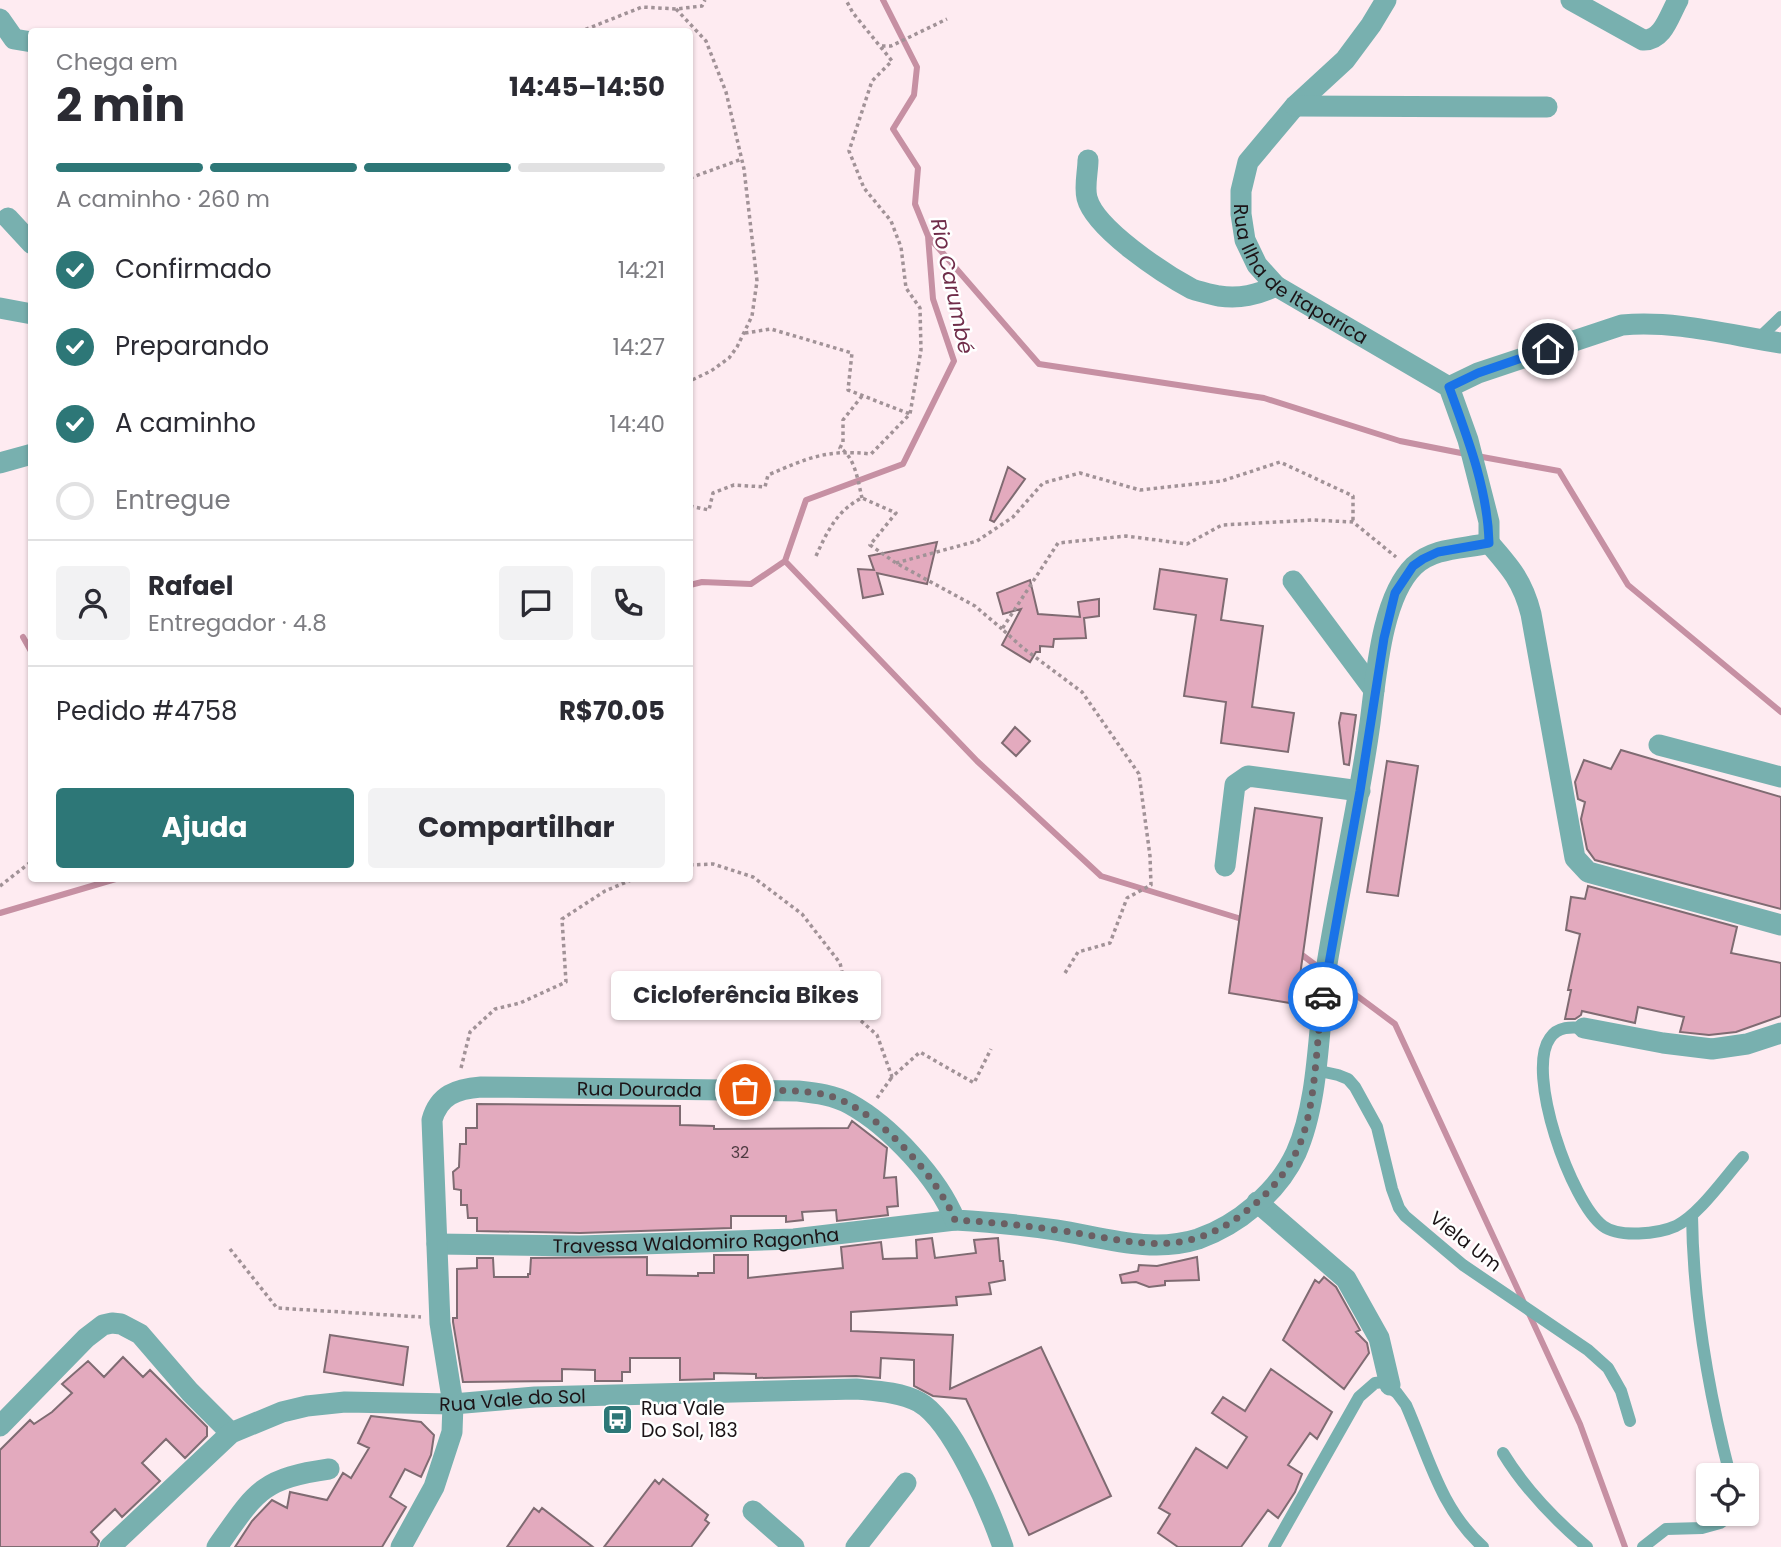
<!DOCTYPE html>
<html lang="pt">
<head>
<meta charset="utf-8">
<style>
	:root { --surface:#fff; --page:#f2f2f3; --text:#2b2b33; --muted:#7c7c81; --line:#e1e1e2; --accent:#2d7777 }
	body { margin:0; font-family:Poppins,sans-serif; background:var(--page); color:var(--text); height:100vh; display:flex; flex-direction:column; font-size:26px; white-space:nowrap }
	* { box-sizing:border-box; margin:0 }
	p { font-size:23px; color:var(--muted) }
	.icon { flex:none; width:38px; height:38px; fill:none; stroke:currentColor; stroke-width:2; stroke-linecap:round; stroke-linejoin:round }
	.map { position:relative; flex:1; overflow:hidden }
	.panel { position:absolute; left:28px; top:28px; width:665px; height:854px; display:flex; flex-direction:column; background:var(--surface); border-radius:7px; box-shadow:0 2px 5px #0004 }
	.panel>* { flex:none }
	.fabs { position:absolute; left:1696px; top:1463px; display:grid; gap:14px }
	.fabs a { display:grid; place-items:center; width:63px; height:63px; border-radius:7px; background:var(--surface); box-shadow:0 2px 5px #0004; font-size:35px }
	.pin { position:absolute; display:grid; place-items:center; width:60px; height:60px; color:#fff; margin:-30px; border:4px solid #fff; border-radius:50%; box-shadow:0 2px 7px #0007 }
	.courier { position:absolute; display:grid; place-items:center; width:70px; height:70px; margin:-35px; border:5px solid #1a73e8; border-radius:50%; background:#fff; color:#222; box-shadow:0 2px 9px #0007 }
	.bubble { position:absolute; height:49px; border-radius:7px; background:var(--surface); box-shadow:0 2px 5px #0004; font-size:23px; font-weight:700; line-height:49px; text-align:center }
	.summary em { font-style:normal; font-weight:700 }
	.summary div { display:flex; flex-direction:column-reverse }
	.summary { display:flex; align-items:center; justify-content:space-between; height:119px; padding:0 28px }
	h1 { font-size:46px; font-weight:700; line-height:52px }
	.bar { display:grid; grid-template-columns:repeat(4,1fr); gap:10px 7px; align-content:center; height:84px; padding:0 28px }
	.bar i { height:9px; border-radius:5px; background:var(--line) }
	.bar .current { background:var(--accent) }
	.bar p { grid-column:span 4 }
	.line { display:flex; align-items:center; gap:18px; padding:0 28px; border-top:2px solid var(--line) }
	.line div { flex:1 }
	.round { display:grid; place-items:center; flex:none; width:74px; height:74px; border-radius:7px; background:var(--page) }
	ol { padding:0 28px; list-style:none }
	li { display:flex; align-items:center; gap:21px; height:77px }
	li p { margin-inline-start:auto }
	li .icon { padding:7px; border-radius:50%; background:var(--accent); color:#fff; stroke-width:4 }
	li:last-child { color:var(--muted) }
	li i { width:38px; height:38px; border:4px solid var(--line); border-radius:50% }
	.primary-button { display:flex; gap:14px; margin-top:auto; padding:14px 28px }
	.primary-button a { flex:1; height:80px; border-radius:7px; background:var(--accent); color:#fff; font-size:28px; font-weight:700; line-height:80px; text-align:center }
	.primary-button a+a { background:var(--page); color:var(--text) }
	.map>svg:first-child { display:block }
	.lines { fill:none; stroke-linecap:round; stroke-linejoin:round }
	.stream { stroke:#c690a3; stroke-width:6 }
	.building { fill:#e3aabe; stroke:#7f6b72; stroke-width:2 }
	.path { stroke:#a19297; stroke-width:3.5; stroke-dasharray:3.5 3.5; stroke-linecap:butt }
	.lane { stroke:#78b0af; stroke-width:12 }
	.street { stroke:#78b0af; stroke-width:21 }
	.done { stroke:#6b5f63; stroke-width:7; stroke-dasharray:0 12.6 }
	.route { stroke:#1a73e8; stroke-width:9 }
	.labels { text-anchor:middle; stroke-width:5; stroke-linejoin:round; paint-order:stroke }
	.number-label { font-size:16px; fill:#4e3a41 }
	.street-label { font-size:19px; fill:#1c1417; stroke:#fff }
	.poi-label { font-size:19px; fill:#1c1417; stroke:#fff; text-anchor:start }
	.water-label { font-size:21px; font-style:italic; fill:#702d4a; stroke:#fff }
</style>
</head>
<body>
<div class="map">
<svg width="1781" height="1547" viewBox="0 0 1781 1547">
	<rect width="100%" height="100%" fill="#feebf1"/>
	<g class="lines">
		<!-- stream -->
		<path class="stream" d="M928 236 1039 364 1264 398 1400 441 1466 454
			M1477 456 1559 471 1628 585 1781 712
			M785 561 977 761 1101 876 1248 921
			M785 561 806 500 903 464 954 361 933 299 928 236 915 204 918 168 893 129 914 95 917 67 883 0
			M690 585 702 582 751 584 785 561
			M23 637 32 653
			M0 913 119 878
			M1298 952 1395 1024 1580 1424 1625 1547"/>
	</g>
	<!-- building -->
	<path class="building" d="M1008 467 1025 479 994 522 990 520Z
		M937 542 927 584 877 573 883 594 863 598 858 569 874 570 869 556Z
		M1160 569 1227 579 1221 620 1263 626 1252 707 1294 713 1288 752 1221 743 1226 702 1184 696 1196 615 1154 609Z
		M1030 580 1038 614 1080 617 1078 602 1099 599V616L1084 618 1086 638 1054 639 1053 647 1040 646V652H1036L1030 662 1002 645 1021 609 1003 614 997 593Z
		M1341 713 1356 715 1349 765 1344 764 1339 723Z
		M1015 727 1030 741 1016 756 1002 743Z
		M1621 750 1781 797V909L1595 860 1587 849 1581 819 1585 802 1578 799 1575 782 1584 760 1611 769Z
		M1387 761 1418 766 1398 896 1367 892Z
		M1255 808 1322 818 1296 1004 1229 993Z
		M1588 886 1737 927 1731 953 1781 963V1016L1736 1032 1709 1035 1680 1032 1684 1017 1638 1007 1635 1023 1582 1011 1581 1015 1575 1019H1565L1571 990H1568L1580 934 1566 930 1571 897 1585 899Z
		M477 1104 680 1106V1125L714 1126V1129L848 1128 852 1121 887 1148 884 1178 896 1177 898 1206 887 1207 888 1215 837 1221 836 1210 802 1212 803 1220 786 1222V1216H731V1228L580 1233 477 1231V1218H468L467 1205H461V1190L454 1189 453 1172 459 1167 460 1144H466V1128H477Z
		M932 1238 935 1258 976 1253 974 1240 998 1238 1000 1261H1003L1005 1280 989 1283 991 1294 956 1297 957 1305 851 1312V1331L953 1335 950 1389 1041 1347 1111 1496 1029 1535 966 1399 933 1396 914 1386V1360L881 1358 880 1378 856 1376 756 1378V1374L714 1373V1379L680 1380V1358H630V1372H622V1381H595V1370L562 1369V1381L463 1382 453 1322V1318H457V1269L477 1268V1258H493L494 1277H528V1274H530L531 1258 647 1257V1275L698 1276V1273H714V1255H748V1278L843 1268 841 1247 881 1242 883 1259 917 1258 916 1240Z
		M1197 1257 1199 1280 1165 1281V1285L1149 1287 1136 1282 1122 1283 1120 1275 1138 1271 1139 1265 1157 1266Z
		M1324 1277 1336 1287 1360 1330 1356 1332 1367 1343 1369 1353 1344 1389 1283 1340 1315 1280 1319 1283Z
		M330 1335 408 1347 403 1385 324 1372Z
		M123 1357 143 1377 150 1370 207 1427V1436L185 1458 166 1439 142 1463 160 1481 122 1517 115 1509 91 1532 99 1541 97 1547H0V1450L30 1420 34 1424 52 1412 72 1393 62 1384 88 1361 104 1377Z
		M1271 1369 1332 1412 1317 1439 1310 1433 1288 1465 1302 1474 1295 1492 1278 1518 1268 1510 1241 1547H1178L1158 1533 1170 1514 1159 1508 1196 1448 1227 1468 1247 1437 1212 1413 1223 1397 1245 1411Z
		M371 1416 421 1422 434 1435 431 1455 421 1477 405 1469 390 1497 406 1507 382 1547H235L252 1521 272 1500 287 1508 290 1492 327 1500 343 1473 351 1478 369 1448 358 1443Z
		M663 1479 708 1515 705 1520 709 1523 691 1547H604L655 1480 659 1484Z
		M534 1508 539 1512 542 1508 593 1547H507Z"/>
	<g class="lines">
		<!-- path -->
		<path class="path" d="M676 9 706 41 726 92 744 169 757 281 752 316 737 347 729 358 711 371 690 381
			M579 32 642 7 676 9 702 6 705 0
			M882 46H891L947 19
			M690 178 742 159
			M745 333 771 329 852 353 848 390 910 414
			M862 396 843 420V442L840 448C855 457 858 481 862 498
			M690 506 709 510 713 493 734 485 765 487 768 475C808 458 826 449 871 454L910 414 921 350 920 308 906 288 901 247 891 221 864 188 849 151 872 81 892 61 853 13 846 0
			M816 556C827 532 837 510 862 498L896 513 870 545 896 563 975 606 1002 629
			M896 563 977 541 1013 517 1043 483 1080 473 1140 490 1222 481 1280 462 1353 496V522
			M690 865 713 864 753 877 802 914 840 963 851 1012 877 1035 892 1077 920 1052 974 1083 991 1049
			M0 886 32 861
			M1065 973 1078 952 1110 943 1127 898 1151 885 1150 856 1139 774 1082 692 1023 648 1002 629 1058 543 1126 536 1187 544 1222 525 1313 520 1353 522 1396 557
			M461 1068 470 1032 495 1009 520 1003 566 982 562 919 605 891 636 878
			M877 1098 892 1077
			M230 1249 277 1308 421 1317"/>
		<!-- lane -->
		<path class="lane" d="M1757 340 1781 317
			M1584 1028C1571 1027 1558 1026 1550 1038 1525 1072 1571 1202 1603 1226 1619 1238 1658 1234 1676 1226 1700 1214 1724 1178 1743 1157
			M1315 1070 1338 1075 1348 1079 1355 1087 1377 1127 1392 1189 1399 1208 1405 1216 1463 1265 1588 1350 1608 1368 1621 1391 1630 1421
			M1692 1215C1693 1303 1708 1390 1730 1475
			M1503 1453C1525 1489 1555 1520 1587 1547
			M1274 1547 1359 1397 1375 1383 1383 1382 1397 1393 1406 1405C1429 1457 1440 1508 1483 1547
			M1643 1547 1666 1529 1702 1528 1720 1523 1733 1514"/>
		<!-- street -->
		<g class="street">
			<path id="s1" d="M1386 0 1371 25 1345 60 1295 106 1248 162 1241 191V214L1245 240 1257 265 1276 286 1449 387 1468 440 1489 522V543"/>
			<path d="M1571 0 1643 40C1663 41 1669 16 1678 0"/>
			<path d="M0 19 14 39 32 42"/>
			<path d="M1295 106 1547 107"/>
			<path d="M1088 160C1088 171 1084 187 1087 198 1095 229 1164 274 1192 289 1200 292 1210 294 1219 296 1240 299 1257 295 1276 286"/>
			<path d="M8 218 32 244"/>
			<path d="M0 308 32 314"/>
			<path d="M1449 387 1478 373 1622 325C1675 320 1729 335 1781 343"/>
			<path d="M0 463 32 454"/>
			<path d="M1489 543C1511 568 1523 582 1531 614L1575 858 1588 872 1781 925"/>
			<path d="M1293 581 1374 690"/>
			<path d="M1659 745 1781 777"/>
			<path d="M1225 866 1235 785 1248 776 1360 791"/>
			<path d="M1584 1028 1663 1043 1712 1049 1747 1044 1781 1033"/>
			<path d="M1257 1202 1346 1279 1379 1338 1390 1385"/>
			<path id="s2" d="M437 1244 580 1246 794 1239 955 1220"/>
			<path d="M0 1426 86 1338 103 1325 112 1323 121 1324 140 1334 190 1392 231 1433"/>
			<path d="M753 1511 794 1547"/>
			<path id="s3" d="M110 1547 231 1433 282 1412 307 1406 345 1402 453 1404 535 1397 856 1389C877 1391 900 1392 919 1402 953 1421 990 1510 1003 1547"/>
			<path d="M217 1547C256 1492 260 1479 329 1469"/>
			<path id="s4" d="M401 1547 434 1487 452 1432 453 1404 440 1323 432 1120C439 1095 456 1089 481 1087L798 1091C816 1093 834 1095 850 1104 890 1126 938 1178 955 1220 989 1222 1022 1225 1056 1230 1102 1237 1151 1254 1198 1239 1238 1225 1278 1192 1296 1153 1320 1100 1318 1022 1327 964 1340 883 1359 804 1370 723 1376 678 1381 598 1414 566 1434 547 1464 549 1489 543"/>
			<path d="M856 1547 906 1483"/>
		</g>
	</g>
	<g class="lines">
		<!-- done -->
		<path class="done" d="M745 1090C772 1091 800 1089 826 1095 874 1106 937 1176 955 1220 989 1222 1022 1225 1056 1230 1136 1241 1187 1264 1256 1203 1279 1183 1297 1158 1305 1129 1317 1086 1316 1040 1323 997"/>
		<!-- route -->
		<path class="route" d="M1323 997 1360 791 1384 638 1395 593 1413 566 1423 559 1438 552 1489 543C1488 490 1467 436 1449 387L1478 373 1548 349"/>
	</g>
	<!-- icons -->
	<defs>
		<symbol id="bus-square" viewBox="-11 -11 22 22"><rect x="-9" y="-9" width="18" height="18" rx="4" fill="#2d7777" stroke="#fff"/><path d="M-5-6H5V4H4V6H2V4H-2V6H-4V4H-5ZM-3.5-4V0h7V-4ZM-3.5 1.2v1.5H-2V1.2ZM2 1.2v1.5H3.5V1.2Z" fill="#fff"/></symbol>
	</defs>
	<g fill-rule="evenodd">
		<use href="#bus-square" x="600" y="1402" width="35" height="35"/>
	</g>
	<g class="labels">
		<!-- number labels -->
		<g class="number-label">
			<text x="740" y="1158">32</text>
		</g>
		<!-- street labels -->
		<g class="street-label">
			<text dy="7" stroke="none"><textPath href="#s1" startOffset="355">Rua Ilha de Itaparica</textPath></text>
			<text dy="7" stroke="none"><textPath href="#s4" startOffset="662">Rua Dourada</textPath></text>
			<text dy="7" stroke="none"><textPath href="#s2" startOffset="259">Travessa Waldomiro Ragonha</textPath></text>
			<text transform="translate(1466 1241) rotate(38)" y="7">Viela Um</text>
			<text dy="7" stroke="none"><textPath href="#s3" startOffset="453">Rua Vale do Sol</textPath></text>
		</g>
		<!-- poi labels -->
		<g class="poi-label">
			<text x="641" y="1415">Rua Vale<tspan x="641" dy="22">Do Sol, 183</tspan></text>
		</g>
		<!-- water labels -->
		<g class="water-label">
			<text transform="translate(952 286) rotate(78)" y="7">Rio Carumbé</text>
		</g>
	</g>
</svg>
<div class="fabs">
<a><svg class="icon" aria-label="locate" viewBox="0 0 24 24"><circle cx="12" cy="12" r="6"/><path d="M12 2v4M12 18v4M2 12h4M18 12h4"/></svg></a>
</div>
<div class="pin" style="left:745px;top:1090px;background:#ea580c"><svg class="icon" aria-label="bag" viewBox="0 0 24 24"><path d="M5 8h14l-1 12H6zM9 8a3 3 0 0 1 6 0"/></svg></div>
<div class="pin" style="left:1548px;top:349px;background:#1f2937"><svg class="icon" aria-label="home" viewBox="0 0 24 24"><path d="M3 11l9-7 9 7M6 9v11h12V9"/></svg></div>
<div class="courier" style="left:1323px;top:997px"><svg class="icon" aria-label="car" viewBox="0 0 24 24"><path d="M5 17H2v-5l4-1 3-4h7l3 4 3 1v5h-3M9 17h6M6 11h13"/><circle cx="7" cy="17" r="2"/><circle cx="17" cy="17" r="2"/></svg></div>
<div class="bubble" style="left:611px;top:971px;width:270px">Cicloferência Bikes</div>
<section class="panel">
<div class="summary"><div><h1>2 min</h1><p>Chega em</p></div><em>14:45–14:50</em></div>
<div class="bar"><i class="current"></i><i class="current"></i><i class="current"></i><i></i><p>A caminho · 260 m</p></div>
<ol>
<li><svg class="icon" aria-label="check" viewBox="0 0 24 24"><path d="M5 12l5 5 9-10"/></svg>Confirmado<p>14:21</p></li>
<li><svg class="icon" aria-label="check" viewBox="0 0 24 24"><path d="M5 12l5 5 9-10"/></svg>Preparando<p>14:27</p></li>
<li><svg class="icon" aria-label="check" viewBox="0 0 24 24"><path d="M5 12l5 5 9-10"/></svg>A caminho<p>14:40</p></li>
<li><i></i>Entregue</li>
</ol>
<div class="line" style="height:126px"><a class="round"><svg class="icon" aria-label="person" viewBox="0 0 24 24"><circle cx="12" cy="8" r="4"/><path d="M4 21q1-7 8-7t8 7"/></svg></a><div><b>Rafael</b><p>Entregador · 4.8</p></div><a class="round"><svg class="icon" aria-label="chat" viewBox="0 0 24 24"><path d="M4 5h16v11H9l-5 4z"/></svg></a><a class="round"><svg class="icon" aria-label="phone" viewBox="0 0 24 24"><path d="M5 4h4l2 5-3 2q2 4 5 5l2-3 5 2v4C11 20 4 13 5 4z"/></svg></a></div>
<div class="line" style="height:91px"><div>Pedido #4758</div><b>R$70.05</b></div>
<div class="primary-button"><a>Ajuda</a><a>Compartilhar</a></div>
</section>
</div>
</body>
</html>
